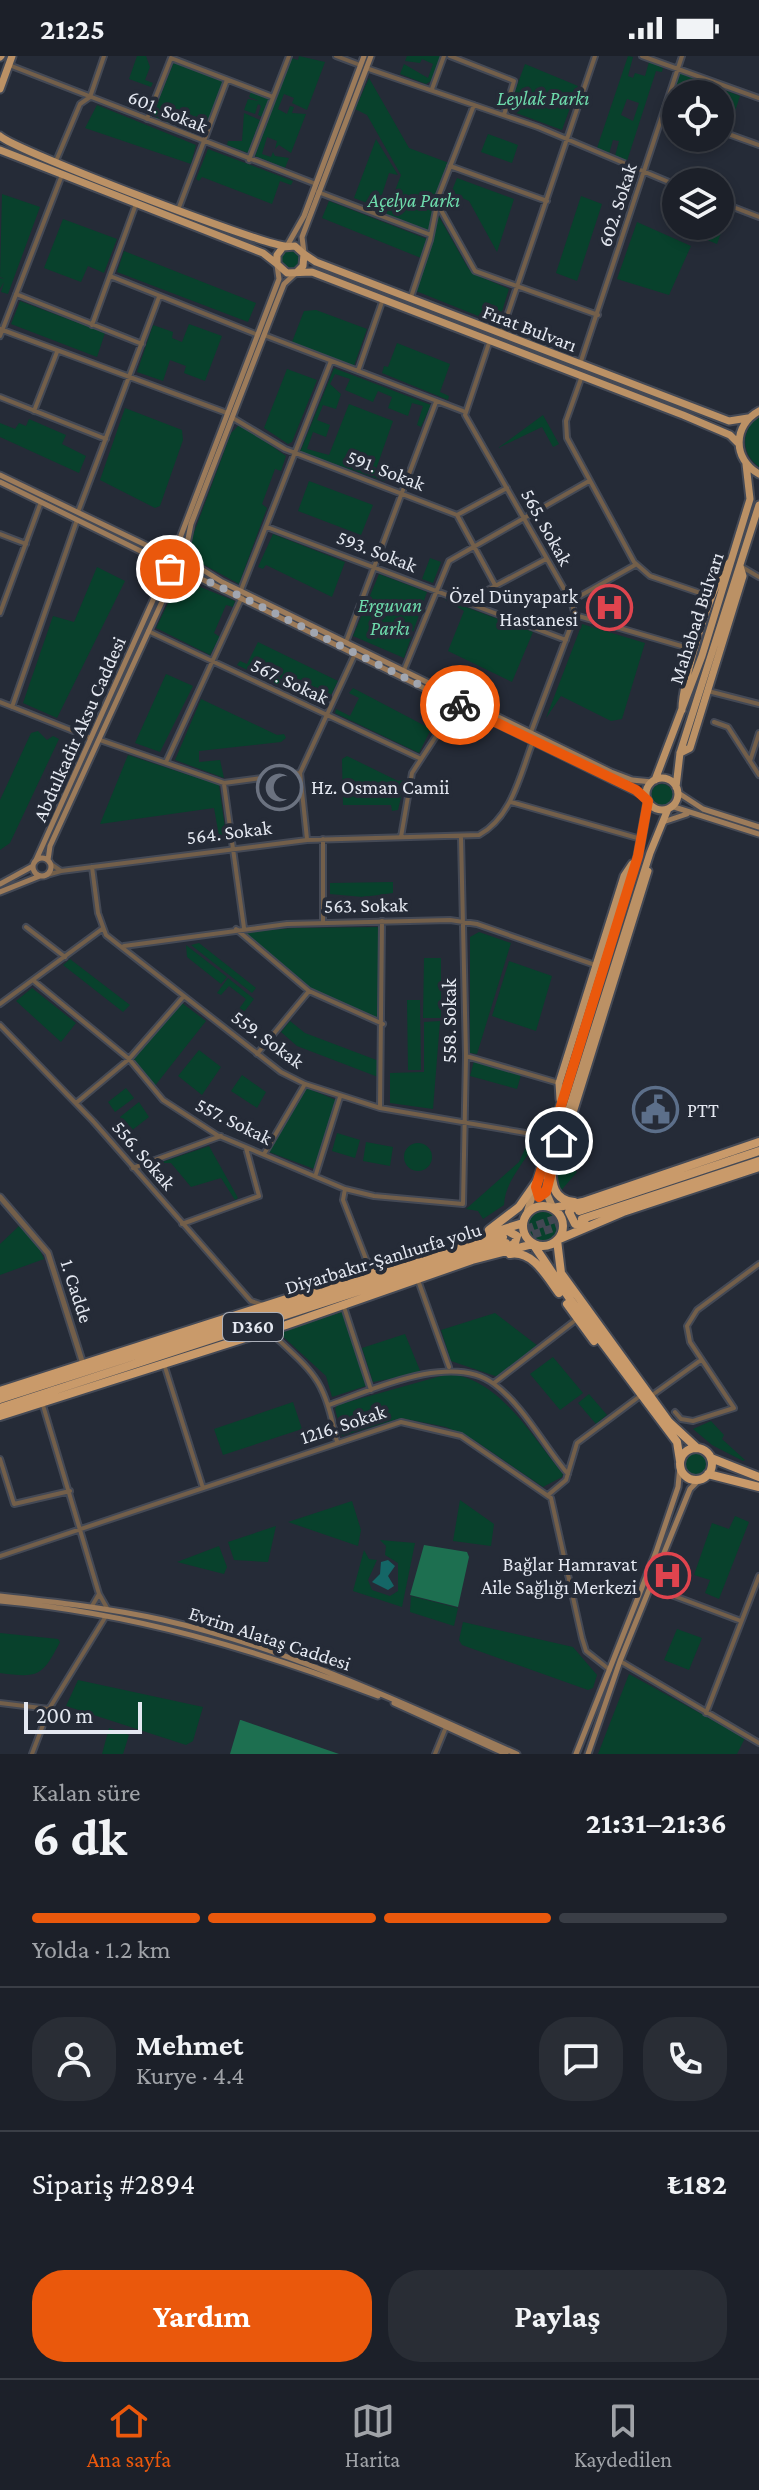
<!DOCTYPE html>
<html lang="tr">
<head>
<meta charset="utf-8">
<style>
	:root { --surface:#1c2029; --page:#292d35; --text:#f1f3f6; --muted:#a0a3a8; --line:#3a3e46; --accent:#ea580c }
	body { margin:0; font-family:"Crimson Pro",serif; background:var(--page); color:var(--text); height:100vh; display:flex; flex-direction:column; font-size:30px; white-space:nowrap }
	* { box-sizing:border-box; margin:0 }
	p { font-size:26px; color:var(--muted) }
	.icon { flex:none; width:44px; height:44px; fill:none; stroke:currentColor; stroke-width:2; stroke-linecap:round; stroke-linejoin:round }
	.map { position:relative; height:1698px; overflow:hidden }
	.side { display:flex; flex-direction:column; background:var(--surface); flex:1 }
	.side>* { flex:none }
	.buttons { position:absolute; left:662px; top:24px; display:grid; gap:16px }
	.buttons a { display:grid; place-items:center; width:72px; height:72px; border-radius:50%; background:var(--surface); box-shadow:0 4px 12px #0003,0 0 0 2px var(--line); font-size:40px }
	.scale { position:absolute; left:24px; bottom:20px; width:118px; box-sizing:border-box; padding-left:8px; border:4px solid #e4e8f1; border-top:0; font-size:22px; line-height:28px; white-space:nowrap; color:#e4e8f1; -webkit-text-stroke:6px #252b37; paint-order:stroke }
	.pin { position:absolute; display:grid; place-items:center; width:68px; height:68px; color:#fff; margin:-34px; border:4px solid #fff; border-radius:50%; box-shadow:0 2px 8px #0007 }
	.courier { position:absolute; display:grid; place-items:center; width:80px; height:80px; margin:-40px; border:6px solid #ea580c; border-radius:50%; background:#fff; color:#222; box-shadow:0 2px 10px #0007 }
	.overview em { font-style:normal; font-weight:700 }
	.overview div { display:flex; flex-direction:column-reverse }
	.overview { display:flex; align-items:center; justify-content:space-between; height:136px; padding:0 32px }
	h1 { font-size:52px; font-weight:700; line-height:60px }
	.bar { display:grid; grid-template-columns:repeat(4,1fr); gap:12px 8px; align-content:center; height:96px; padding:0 32px }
	.bar i { height:10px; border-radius:6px; background:var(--line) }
	.bar .on { background:var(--accent) }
	.bar p { grid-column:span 4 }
	.line { display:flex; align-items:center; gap:20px; padding:0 32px; border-top:2px solid var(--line) }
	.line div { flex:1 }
	.round { display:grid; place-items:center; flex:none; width:84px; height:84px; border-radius:32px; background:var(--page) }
	.primary-button { display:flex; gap:16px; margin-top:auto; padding:16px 32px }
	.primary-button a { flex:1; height:92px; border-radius:32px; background:var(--accent); color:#fff; font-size:32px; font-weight:700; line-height:92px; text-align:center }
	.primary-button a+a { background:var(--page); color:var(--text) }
	.status { display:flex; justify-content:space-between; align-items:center; height:56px; padding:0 40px; background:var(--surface); direction:ltr }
	.status svg { height:22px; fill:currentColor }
	.tabs { display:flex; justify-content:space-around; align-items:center; height:112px; border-top:2px solid var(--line); background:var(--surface); font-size:22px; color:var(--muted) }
	.tabs a { display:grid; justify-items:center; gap:4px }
	.tabs .on { color:var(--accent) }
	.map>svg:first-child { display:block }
	.green { fill:#08412c; fill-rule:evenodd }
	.forest { fill:#1d6f50 }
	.water { fill:#146666 }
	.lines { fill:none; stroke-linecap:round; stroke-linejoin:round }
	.trunk-tunnel { stroke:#424753; stroke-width:8; stroke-dasharray:8 4; stroke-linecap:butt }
	.minor-casing { stroke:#444955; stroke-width:8 }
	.tertiary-casing { stroke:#444955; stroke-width:9 }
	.secondary-casing { stroke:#444955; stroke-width:9 }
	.primary-casing { stroke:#444955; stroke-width:11 }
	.trunk-casing { stroke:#444955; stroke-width:12 }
	.minor { stroke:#735f4a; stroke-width:4 }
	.tertiary { stroke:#735f4a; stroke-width:5 }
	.secondary { stroke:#9c7b5a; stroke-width:5 }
	.primary { stroke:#bb9165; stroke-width:7 }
	.trunk { stroke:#c99a6a; stroke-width:8 }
	.done { stroke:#a1a6b0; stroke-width:8; stroke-dasharray:0 14.4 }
	.route { stroke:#ea580c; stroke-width:10 }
	.labels { text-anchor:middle; stroke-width:8; stroke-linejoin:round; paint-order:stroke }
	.shield { fill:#252b37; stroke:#abafb9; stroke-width:2 }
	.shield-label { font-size:18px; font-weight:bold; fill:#e4e8f1 }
	.park-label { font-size:20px; font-style:italic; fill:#6edbac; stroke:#252b37 }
	.street-label { font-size:20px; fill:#e4e8f1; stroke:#252b37 }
	.poi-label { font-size:20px; fill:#e4e8f1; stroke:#252b37; text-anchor:end }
</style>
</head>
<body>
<div class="status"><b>21:25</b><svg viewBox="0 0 49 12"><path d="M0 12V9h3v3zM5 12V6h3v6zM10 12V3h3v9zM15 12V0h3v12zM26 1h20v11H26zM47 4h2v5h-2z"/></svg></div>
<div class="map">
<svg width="759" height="1698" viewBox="0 0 759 1698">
	<rect width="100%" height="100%" fill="#252b37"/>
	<!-- green -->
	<path class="green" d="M137 0H146L150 11 145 24 153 27 151 31 129 23Z
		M299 0 325 6 307 54 292 47 294 42 284 38 278 53 287 58 290 50 294 51 292 57 306 58 291 97 279 89 275 93 277 85 267 81 262 98 271 101 273 96 275 100 289 102 285 112 255 100 291 2 298 4Z
		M407 0H441L431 25 426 28 400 18 404 8 428 22 433 8 422 3 420 7 405 5Z
		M628 0 633 1 628 20 633 22 635 17 645 20 649 6 663 12 662 16 656 15 627 105 615 100 619 85 613 84 609 98 597 92ZM627 43 639 47 633 65 621 59Z
		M174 6 223 25 203 80 152 60Z
		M525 8 578 30 562 74 508 54Z
		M680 17 740 40 728 76 720 72V38H676V55L668 52Z
		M369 22 409 92 449 107 437 138 429 176 386 158 401 119 367 59 355 53Z
		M251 36 269 43 262 61 258 59 261 50 258 48 255 58 244 54 248 43 259 45 249 41Z
		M97 49 196 89 191 108 85 72Z
		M244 57 260 64 248 97 227 89 228 85H242Z
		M488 78 518 89 512 107 481 96Z
		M376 83 398 119 389 117 378 151 354 142Z
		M208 93 293 125 291 129 280 125 272 148 202 121 199 125 196 123Z
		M457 122 514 143 497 196 469 145 451 137Z
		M2 138 40 151 8 238 1 236 4 226 0 233V222L5 223 0 221Z
		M581 140 602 148 577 225 556 217Z
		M329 145 427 183 421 202 322 162Z
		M438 159 468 212 474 218 509 233 498 268 416 235Z
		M63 163 117 183 104 217 88 210 81 226 44 212Z
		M720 164 725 166 717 188 700 181 705 170H720Z
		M637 166 691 190 669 239 617 223Z
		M279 203a11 11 0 1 1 22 0a11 11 0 1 1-22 0Z
		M124 195 256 247 248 266 117 216Z
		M20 245 105 277 97 301 11 268Z
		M316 254 367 273 354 310 292 286 304 255Z
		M189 268 222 280 205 325 184 317 186 310 170 304 163 325 137 316 153 269 173 276 172 282 182 286Z
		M397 287 450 308 440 336 449 340 448 344 382 317 384 310 388 311Z
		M334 312 431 349 421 371 417 369 423 350 412 347 408 360 388 352 392 341 378 335 373 346 345 334 350 323 335 318 330 328 341 338 336 353 323 349 317 364 330 369 326 381 313 376 307 393 329 399 349 348 393 365 375 416 386 420 384 425 300 396Z
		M287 313 317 324 292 386 288 388 264 372Z
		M125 352 182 374 183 384 160 450 155 452 100 424Z
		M543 359 559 388 553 391 542 371 498 392Z
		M759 360V411C740 397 741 374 759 360Z
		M29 363 66 379 62 388 86 400 79 417 0 381V367L15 373 19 367 26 370Z
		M240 368 286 400 281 415 275 413 262 448 267 452 239 528 197 505 189 490 231 377Z
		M309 425 373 449 361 479 298 455Z
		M273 478 345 506 332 541 266 509 263 513 258 511Z
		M430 502 441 506 433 527 422 523Z
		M97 511 125 525 57 662 23 647 53 560 74 566Z
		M379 518 427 536 404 602 353 580Z
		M188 526 235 545 233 551 226 549 214 577 220 581 210 599 156 572 176 530Z
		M444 543 533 576 512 626 448 595 464 555Z
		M582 568 645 587 622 663 611 665 561 640 546 662Z
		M258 586 338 625 325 651 237 609 240 605 247 608Z
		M166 618 193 630 160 696 135 687Z
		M353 632 431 673 419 697 335 657 336 653 350 660 359 642 349 637Z
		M201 643 277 679 284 678 286 682 281 686 199 695V706L220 704 224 722 175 704Z
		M38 675 47 684 53 680 59 683 10 787 0 794V744L31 677Z
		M128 699 219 729 226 779 219 780 214 752 100 768Z
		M347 700 398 725 405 724 398 754 392 755 391 749H343L342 703Z
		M651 739a11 11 0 1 1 22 0a11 11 0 1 1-22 0Z
		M393 826V837L363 841 330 838V827Z
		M380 871 379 962 377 964 308 931 246 882V876L294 872Z
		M479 876 511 887 477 998 470 997V881Z
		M199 887 256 932 252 937 191 889Z
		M186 889 227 921 221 928 187 901Z
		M424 902H441V962H423Z
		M70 903 130 949 123 956 63 909Z
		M509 905 552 920 536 975 492 960Z
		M228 922 254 943 244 956 239 953 246 943 229 930 221 939 217 937Z
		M32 932 76 967 61 986 16 945Z
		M407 944H420L421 1014H408Z
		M182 947 206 965 154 1031 134 1003Z
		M290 965 305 977 379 1005 378 1021 297 990 281 976Z
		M440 965 433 1053 390 1047V1017L424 1016V966Z
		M199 994 221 1011 202 1039 178 1020Z
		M474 1005 521 1019 517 1033 470 1020Z
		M242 1019 266 1036 257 1052 231 1035Z
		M126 1032 134 1042 115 1056 108 1046Z
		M307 1032 336 1044 314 1113 269 1096Z
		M139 1046 149 1061 131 1075 120 1061Z
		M337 1077 360 1084 355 1102 332 1095Z
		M529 1084 535 1085C525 1108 505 1124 504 1149L483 1163 478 1155 466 1153 519 1106Z
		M366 1086 393 1091 390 1110 363 1105Z
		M404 1101a14 14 0 1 1 28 0a14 14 0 1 1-28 0Z
		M209 1090 238 1142 235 1144 221 1122 191 1131 171 1107H159Z
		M562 1090 581 1103 573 1112 577 1116 558 1138 553 1124Z
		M527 1170a16 16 0 1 1 32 0a16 16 0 1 1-32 0Z
		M19 1170 38 1190 44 1203 0 1219V1188Z
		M342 1256 366 1330 332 1341 326 1320 278 1276Z
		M495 1257 538 1290 498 1321 451 1305 441 1274Z
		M405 1278 421 1317 373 1326 362 1292Z
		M553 1301 583 1337 560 1354 530 1318Z
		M448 1318C500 1322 532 1381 563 1418L562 1421 543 1431 474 1384 446 1371 401 1362 342 1380 335 1353 337 1349Z
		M589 1338 607 1359 596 1368 578 1347Z
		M293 1346 302 1373 223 1399 214 1373Z
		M711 1365 724 1379 722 1383 745 1404 743 1405 712 1389 693 1373Z
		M683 1407a12 12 0 1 1 24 0a12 12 0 1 1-24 0Z
		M460 1444 494 1468 491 1490 453 1485Z
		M352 1445 361 1474 358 1490 288 1466Z
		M735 1460 749 1466 719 1543 705 1537 710 1524 694 1519 712 1467 729 1473Z
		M276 1470 268 1506 234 1504 228 1486Z
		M380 1484 415 1487 402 1551 353 1535 364 1494 369 1503 377 1504 368 1524 372 1534 390 1540 398 1535V1507L385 1499 386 1490Z
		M219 1490 227 1511 224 1518 177 1506Z
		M411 1540 458 1552 454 1570 410 1556Z
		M463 1566 573 1591 597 1619 593 1632 588 1634 462 1589 459 1584Z
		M677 1573 702 1582 689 1614 664 1604Z
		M0 1577 58 1583 60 1586C42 1621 38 1622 0 1617Z
		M629 1618 745 1682 737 1698H598Z
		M78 1624 203 1651 193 1685 186 1689 66 1650Z
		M109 1672 129 1679 123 1698H102Z"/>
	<!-- forest -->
	<path class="forest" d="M424 1489 467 1496 469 1501 458 1551 410 1539Z
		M240 1664H241L339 1698H230Z"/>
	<!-- water -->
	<path class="water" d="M388 1504 395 1510 388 1520 394 1530 388 1534 372 1526 380 1518 381 1506Z"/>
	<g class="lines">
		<!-- trunk-tunnel -->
		<path class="trunk-tunnel" d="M503 1181 575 1156
			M510 1186 578 1164"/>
		<defs>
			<path id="minor" d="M336 0 360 9
				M450 0 514 25 504 59
				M642 0 759 42
				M171 2 273 41
				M9 9 316 128
				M366 12 538 71 676 129
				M432 33 444 0
				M665 54 676 58
				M147 63 171 2
				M720 75 759 89
				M249 104 289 0
				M56 105 80 48 90 41 104 0
				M450 110 547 145
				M318 136 431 179
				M720 146 759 161
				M437 147 475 215 598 259
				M178 154 227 24
				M110 220 258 279
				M16 238 142 288
				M411 241 430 184 439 139 474 49
				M92 269 136 148
				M0 273 227 357
				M501 278 595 0
				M264 279 463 355
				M0 280 62 119
				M490 284 465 359 571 545 575 559 531 676
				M580 308 682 0
				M358 315 383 243
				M582 320 566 365 567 382 634 506 650 520 712 541
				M0 341 106 383
				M34 355 57 296
				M233 362 285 393 457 459 495 529
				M78 456 159 241
				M457 459 507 432
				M267 471 566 584
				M0 478 26 488
				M742 511 759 521
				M241 534 331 305
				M467 545 546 503
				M571 545 635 509
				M0 557 41 446
				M575 559 695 594
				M148 575 419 702
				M346 586 436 346
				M404 614 449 505 589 425
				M708 635 759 648
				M0 646 91 682
				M12 651 77 464
				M714 666 728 671 759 719
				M100 684 224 727 300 717
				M750 705 759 677
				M166 706 242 541
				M224 728 244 872
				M511 746 641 783
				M401 781 412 717 457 648
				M307 783 300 717 355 598
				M92 811 98 857 106 879 281 1016 305 1028 380 1052 549 1081
				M61 815 307 784 479 779C512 761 520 719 533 685
				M47 819 61 815 51 808
				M323 866V783
				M26 871 65 901
				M236 873 309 935 383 968
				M124 890 287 868 450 864 477 868 598 910
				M34 925 129 1003 163 1044 217 1079 345 1133 374 1140 463 1148 466 1000 461 782
				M0 948 102 873
				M0 969 93 1065 251 1245 263 1249
				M257 998 309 935
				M466 1000 559 1027
				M76 1047 129 1003 184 940
				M380 1052 382 865
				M264 1098 305 1028
				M133 1112 221 1080
				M316 1118 340 1041
				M345 1133 343 1144 371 1216
				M182 1168 259 1140 246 1092
				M367 1207 388 1202 392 1208
				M419 1227 449 1311
				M344 1251 371 1334
				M270 1276C317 1320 323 1321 337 1386
				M164 1308 203 1432
				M494 1327 577 1263
				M651 1340 701 1304
				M42 1346 99 1538
				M329 1349C373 1333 453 1296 494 1328 524 1350 544 1390 568 1418
				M675 1356 681 1363 693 1365 734 1352 690 1286 687 1270 697 1254 759 1208
				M0 1403 14 1448 70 1435
				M548 1439 566 1424 577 1387 640 1340
				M0 1500 401 1366 461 1380 551 1442 582 1582 586 1595 610 1614
				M650 1531 741 1565
				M92 1550 99 1538 107 1552
				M620 1605 759 1687
				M0 1647 49 1653
				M706 1657 759 1520
				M32 1698 49 1653 106 1560
				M435 1698 446 1671"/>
			<path id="tertiary" d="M0 1141 48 1197 83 1308"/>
			<path id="secondary" d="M287 190 304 160 364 0
				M304 197 302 181 371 0
				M0 419 152 492 173 496
				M0 426 167 508
				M175 495 279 223 277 209
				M167 506a10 10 0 1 1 20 0a10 10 0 1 1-20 0Z
				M185 498 191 468 276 248 284 228 297 216
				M187 504 222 526 611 716 632 724 652 726
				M183 514 646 741
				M677 736 703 753 759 771
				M671 750 759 778
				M663 766 687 758
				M33 811a9 9 0 1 1 18 0a9 9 0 1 1-18 0Z
				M36 804 168 511
				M48 804 50 790 172 524 179 516
				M0 828 33 810
				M0 836 40 820
				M0 1540C55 1546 109 1552 163 1564 287 1592 402 1647 517 1698
				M0 1545C132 1557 254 1593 378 1640
				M394 1647 506 1698
				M576 1698 656 1496 678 1431 680 1410
				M588 1698 620 1605 690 1433 700 1423"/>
			<path id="primary" d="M0 1 1 0
				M0 33 12 0
				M0 80C15 94 262 189 285 190
				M0 94 263 197 277 208
				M304 198 316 206 729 365 748 362
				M297 216 303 210 304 198 295 190 283 191 277 199V208L287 217 312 216 683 359 730 379 738 387
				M759 355C733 369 732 403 759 418
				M682 654C681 629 713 520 731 505
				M680 697 690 692 743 520 740 510
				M646 738a16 16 0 1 1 32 0a16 16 0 1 1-32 0Z
				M655 724 702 600 750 443 746 408
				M676 731 680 697 759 449
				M560 1043 559 1027 624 820 632 808
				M563 1080 568 1073 648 815
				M553 1152 546 1136 548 1119 650 797 668 753
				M526 1160 638 800 648 745"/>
			<path id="trunk" d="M551 1110C552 1128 553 1144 574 1146
				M523 1170a20 20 0 1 1 40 0a20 20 0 1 1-40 0Z
				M575 1150 569 1156 575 1168 586 1169
				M553 1152 583 1146 759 1086
				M579 1155 759 1095
				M582 1163 759 1105
				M489 1174 519 1151 540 1121
				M506 1174 517 1180 515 1187 507 1192
				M510 1198C533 1194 547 1221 559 1237
				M567 1248 594 1285
				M0 1335 523 1167
				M0 1343 503 1181
				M0 1352 506 1187
				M0 1360 286 1269 472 1204 533 1188 572 1246 677 1386 680 1405
				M680 1408a16 16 0 1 1 32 0a16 16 0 1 1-32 0Z
				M697 1392 669 1366 561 1217 557 1184 623 1156 759 1111
				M711 1402 759 1421
				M708 1418 759 1431"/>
		</defs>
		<!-- minor casing -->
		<use href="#minor" class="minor-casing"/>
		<!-- tertiary casing -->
		<use href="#tertiary" class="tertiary-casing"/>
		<!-- secondary casing -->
		<use href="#secondary" class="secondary-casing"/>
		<!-- primary casing -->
		<use href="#primary" class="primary-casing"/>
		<!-- trunk casing -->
		<use href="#trunk" class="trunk-casing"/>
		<!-- minor -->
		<use href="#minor" class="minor"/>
		<!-- tertiary -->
		<use href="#tertiary" class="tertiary"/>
		<!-- secondary -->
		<use href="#secondary" class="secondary"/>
		<!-- primary -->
		<use href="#primary" class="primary"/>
		<!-- trunk -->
		<use href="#trunk" class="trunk"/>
	</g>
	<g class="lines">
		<!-- done -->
		<path class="done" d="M170 513 183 514 242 541 460 649"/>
		<!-- route -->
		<path class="route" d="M460 649 636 734 648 745 638 800 536 1131 539 1141 546 1136 559 1085"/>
	</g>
	<!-- icons -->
	<defs>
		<symbol id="hospital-ring" viewBox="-11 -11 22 22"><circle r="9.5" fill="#252b37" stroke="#e0444e" stroke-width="1.5"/><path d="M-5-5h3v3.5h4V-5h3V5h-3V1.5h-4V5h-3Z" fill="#e0444e"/></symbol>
		<symbol id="mosque-ring" viewBox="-11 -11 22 22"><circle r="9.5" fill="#252b37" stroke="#6b7280" stroke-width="1.5"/><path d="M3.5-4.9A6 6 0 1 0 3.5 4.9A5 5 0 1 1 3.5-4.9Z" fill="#6b7280"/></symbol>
		<symbol id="civic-ring" viewBox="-11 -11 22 22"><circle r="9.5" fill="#252b37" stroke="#5c6f8a" stroke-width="1.5"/><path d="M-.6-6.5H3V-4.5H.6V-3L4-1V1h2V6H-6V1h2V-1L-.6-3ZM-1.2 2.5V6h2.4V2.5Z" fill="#5c6f8a"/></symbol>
	</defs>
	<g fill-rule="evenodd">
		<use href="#hospital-ring" x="584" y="526" width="51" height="51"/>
		<use href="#mosque-ring" x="254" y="706" width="51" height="51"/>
		<use href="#civic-ring" x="630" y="1028" width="51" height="51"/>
		<use href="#hospital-ring" x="642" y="1494" width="51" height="51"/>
	</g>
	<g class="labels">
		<!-- shield labels -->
		<rect class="shield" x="223" y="1257" width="60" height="28" rx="6"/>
		<g class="shield-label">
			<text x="253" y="1277">D360</text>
		</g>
		<!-- park labels -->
		<g class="park-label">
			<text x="543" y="49">Leylak Parkı</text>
			<text x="414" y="151">Açelya Parkı</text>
			<text x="390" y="556">Erguvan<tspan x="390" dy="23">Parkı</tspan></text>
		</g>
		<!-- street labels -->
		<g class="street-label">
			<text transform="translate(168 55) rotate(22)" y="7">601. Sokak</text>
			<text transform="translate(617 149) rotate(-72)" y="7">602. Sokak</text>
			<text transform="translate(530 272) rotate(21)" y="7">Fırat Bulvarı</text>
			<text transform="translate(386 414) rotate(21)" y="7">591. Sokak</text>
			<text transform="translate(547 471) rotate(61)" y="7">565. Sokak</text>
			<text transform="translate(377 495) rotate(21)" y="7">593. Sokak</text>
			<text transform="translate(696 562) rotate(-72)" y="7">Mahabad Bulvarı</text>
			<text transform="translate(290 625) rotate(25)" y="7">567. Sokak</text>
			<text transform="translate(79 673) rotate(-66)" y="7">Abdulkadir Aksu Caddesi</text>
			<text transform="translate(229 776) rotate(-7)" y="7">564. Sokak</text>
			<text transform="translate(366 849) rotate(-1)" y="7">563. Sokak</text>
			<text transform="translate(449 965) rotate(-90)" y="7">558. Sokak</text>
			<text transform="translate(268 983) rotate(36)" y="7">559. Sokak</text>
			<text transform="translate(234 1065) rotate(26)" y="7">557. Sokak</text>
			<text transform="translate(144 1099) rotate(49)" y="7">556. Sokak</text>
			<text transform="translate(383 1202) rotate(-17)" y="7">Diyarbakır-Şanlıurfa yolu</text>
			<text transform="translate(77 1235) rotate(72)" y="7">1. Cadde</text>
			<text transform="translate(343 1368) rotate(-18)" y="7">1216. Sokak</text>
			<text transform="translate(270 1582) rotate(18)" y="7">Evrim Alataş Caddesi</text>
		</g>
		<!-- poi labels -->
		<g class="poi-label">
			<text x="578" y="547">Özel Dünyapark<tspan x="578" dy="23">Hastanesi</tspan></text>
			<text x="311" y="738" text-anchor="start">Hz. Osman Camii</text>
			<text x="687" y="1061" text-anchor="start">PTT</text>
			<text x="637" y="1515">Bağlar Hamravat<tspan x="637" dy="23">Aile Sağlığı Merkezi</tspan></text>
		</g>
	</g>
</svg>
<div class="buttons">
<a><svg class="icon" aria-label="locate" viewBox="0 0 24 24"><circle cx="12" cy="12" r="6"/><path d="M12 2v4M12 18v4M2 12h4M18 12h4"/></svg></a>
<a><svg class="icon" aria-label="layers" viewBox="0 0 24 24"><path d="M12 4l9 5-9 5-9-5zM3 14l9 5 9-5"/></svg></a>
</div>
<div class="scale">200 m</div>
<div class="pin" style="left:170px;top:513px;background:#ea580c"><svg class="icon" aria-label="bag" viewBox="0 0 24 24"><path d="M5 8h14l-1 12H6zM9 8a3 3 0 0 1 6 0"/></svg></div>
<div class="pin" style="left:559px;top:1085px;background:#1f2937"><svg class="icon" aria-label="home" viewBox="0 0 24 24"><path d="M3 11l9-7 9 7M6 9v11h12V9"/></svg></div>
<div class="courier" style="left:460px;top:649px"><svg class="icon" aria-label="bike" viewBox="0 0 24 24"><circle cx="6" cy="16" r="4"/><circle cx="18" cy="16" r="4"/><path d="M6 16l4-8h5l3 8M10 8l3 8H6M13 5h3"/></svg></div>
</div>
<section class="side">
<div class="overview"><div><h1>6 dk</h1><p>Kalan süre</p></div><em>21:31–21:36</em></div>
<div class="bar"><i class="on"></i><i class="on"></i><i class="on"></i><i></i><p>Yolda · 1.2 km</p></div>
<div class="line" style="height:144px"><a class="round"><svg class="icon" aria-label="person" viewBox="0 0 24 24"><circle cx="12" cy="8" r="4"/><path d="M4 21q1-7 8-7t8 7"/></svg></a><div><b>Mehmet</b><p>Kurye · 4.4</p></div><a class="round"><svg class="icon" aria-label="chat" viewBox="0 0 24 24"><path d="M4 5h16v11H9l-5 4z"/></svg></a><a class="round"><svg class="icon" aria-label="phone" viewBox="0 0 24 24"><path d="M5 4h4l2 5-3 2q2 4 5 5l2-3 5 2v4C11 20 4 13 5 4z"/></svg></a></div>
<div class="line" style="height:104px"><div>Sipariş #2894</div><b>₺182</b></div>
<div class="primary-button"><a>Yardım</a><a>Paylaş</a></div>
</section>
<nav class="tabs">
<a class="on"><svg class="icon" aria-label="home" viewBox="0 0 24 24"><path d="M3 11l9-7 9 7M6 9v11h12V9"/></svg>Ana sayfa</a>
<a><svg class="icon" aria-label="map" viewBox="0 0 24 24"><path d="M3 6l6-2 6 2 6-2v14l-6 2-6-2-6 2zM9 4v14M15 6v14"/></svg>Harita</a>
<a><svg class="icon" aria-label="saved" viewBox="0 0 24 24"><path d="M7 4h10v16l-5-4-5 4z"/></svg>Kaydedilen</a>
</nav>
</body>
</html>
